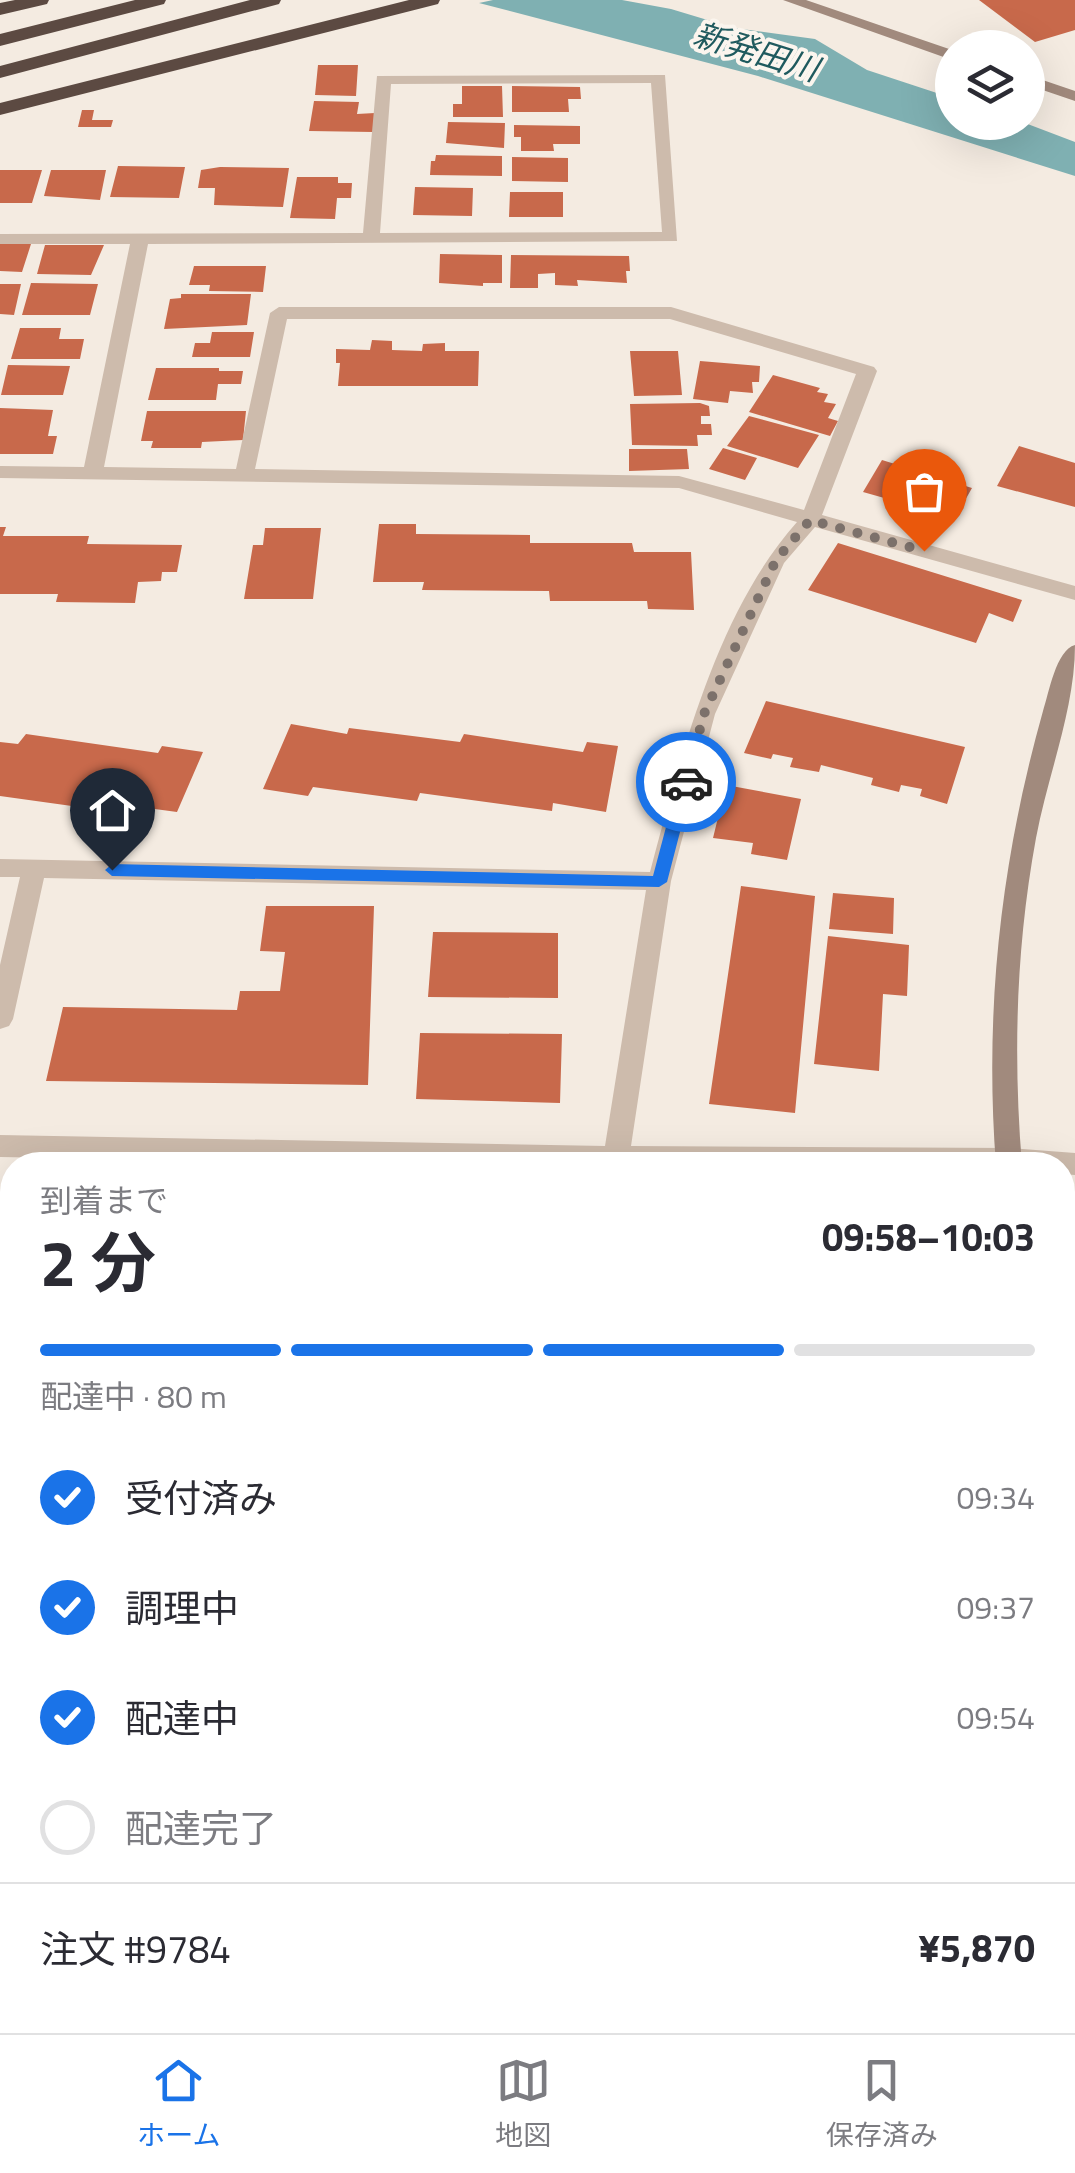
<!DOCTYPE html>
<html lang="ja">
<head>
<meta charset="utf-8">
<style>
	:root { --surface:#fff; --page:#f7f7f7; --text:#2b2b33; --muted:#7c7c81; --line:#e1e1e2; --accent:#1a73e8 }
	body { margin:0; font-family:"Titillium Web","Noto Sans JP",sans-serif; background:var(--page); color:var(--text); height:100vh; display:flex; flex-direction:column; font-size:38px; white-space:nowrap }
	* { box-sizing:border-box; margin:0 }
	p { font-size:32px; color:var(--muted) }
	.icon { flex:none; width:55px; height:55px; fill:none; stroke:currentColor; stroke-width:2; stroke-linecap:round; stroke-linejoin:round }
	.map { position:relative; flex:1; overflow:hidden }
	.drawer { position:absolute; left:0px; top:1152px; width:1075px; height:882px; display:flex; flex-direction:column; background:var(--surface); border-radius:40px 40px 0 0; box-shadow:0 10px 40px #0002 }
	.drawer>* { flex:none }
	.fabs { position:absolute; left:935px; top:30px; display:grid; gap:20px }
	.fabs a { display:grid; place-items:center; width:110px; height:110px; border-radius:50%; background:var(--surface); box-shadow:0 10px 40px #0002; font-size:50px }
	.pin { position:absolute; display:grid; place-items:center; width:85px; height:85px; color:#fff; margin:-102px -42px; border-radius:50% 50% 50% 0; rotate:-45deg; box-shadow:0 0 10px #0007 }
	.pin .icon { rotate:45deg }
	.courier { position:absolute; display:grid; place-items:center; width:100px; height:100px; margin:-50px; border:8px solid #1a73e8; border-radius:50%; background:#fff; color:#222; box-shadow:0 2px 12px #0007 }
	.summary em { font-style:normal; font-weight:700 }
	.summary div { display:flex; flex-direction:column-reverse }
	.summary { display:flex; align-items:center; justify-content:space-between; height:170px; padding:0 40px }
	h1 { font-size:65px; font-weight:700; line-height:75px }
	.bar { display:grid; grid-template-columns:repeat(4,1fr); gap:15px 10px; align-content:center; height:120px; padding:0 40px }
	.bar i { height:12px; border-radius:8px; background:var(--line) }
	.bar .current { background:var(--accent) }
	.bar p { grid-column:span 4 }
	.line { display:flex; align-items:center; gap:25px; padding:0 40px; border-top:2px solid var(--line) }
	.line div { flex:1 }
	ol { padding:0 40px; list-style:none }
	li { display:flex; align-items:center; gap:30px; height:110px }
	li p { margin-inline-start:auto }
	li .icon { padding:10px; border-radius:50%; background:var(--accent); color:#fff; stroke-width:4 }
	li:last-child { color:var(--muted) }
	li i { width:55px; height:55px; border:5px solid var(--line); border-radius:50% }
	.menu { display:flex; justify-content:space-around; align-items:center; height:140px; border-top:2px solid var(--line); background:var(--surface); font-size:28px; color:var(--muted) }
	.menu a { display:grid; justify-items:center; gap:5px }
	.menu .current { color:var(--accent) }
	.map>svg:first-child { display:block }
	.water { fill:#7fb0b2 }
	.building { fill:#c8694b }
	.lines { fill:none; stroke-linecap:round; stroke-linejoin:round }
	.street { fill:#cdbbac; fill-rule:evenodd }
	.secondary { fill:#a18a7d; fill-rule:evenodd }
	.highway { fill:#5c4a42; fill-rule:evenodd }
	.route { fill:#1a73e8 }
	.done { stroke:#7c716b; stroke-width:10; stroke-dasharray:0 18 }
	.labels { text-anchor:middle; stroke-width:8; stroke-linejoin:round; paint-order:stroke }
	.far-water-label { font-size:32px; font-style:italic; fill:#1f5a5e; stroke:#fbf5ee }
</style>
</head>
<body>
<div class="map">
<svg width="1075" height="2033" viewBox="0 0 1075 2033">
	<rect width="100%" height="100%" fill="#f4ebe1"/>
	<!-- water -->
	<path class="water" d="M493 0H622L671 9 734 28 815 39 867 70 952 98V122L1025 123 1075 142V176L758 76 479 3Z"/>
	<!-- building -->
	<path class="building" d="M979 0H1075V30L1035 42Z
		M318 65H358L356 96 315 95Z
		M462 86H502L503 117H453V104H462Z
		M512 86 580 87 581 99H568L569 112H512Z
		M314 101 359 102 357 114 375 113 373 132 309 131Z
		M82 110H94L92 120H113L111 127H78Z
		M448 122 505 123 504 148 446 143Z
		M514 125 580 126V144H553L554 151H521V137H514Z
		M436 155 502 156V176L430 175 431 161H435Z
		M512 157 568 158V182L512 181Z
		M118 166 185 167 179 198 110 197Z
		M220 167 289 168 283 207 214 205 215 188H198L201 170Z
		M0 170H42L32 203H0Z
		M51 170H106L100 200 44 196Z
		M297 177H338V183H352L351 198H337L335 219 290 218Z
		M415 187 473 188 472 216 413 215Z
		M510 192H563V217H509Z
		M0 244H31L22 272 0 271Z
		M45 245H104L91 275 37 274Z
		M440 254 502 255V283H483V286L439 283Z
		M511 255 629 256 630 271H626L627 283 577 280 578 286 555 285V273L538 274V288H510Z
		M194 266H266L263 292 209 291 210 285H189Z
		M31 283 98 284 90 315H22Z
		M0 284H21L14 315 0 314Z
		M181 294H251L247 325 164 329 170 299 181 298Z
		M20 328H61L59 339H84L80 359H11Z
		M212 332H254L250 357H192L195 343H210Z
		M372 340 392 341V350L422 351 423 344 445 343V351H479L478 386H338L340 363H336V349L370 350Z
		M630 351H678L682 395 634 396Z
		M700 361 760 366 759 382H752L753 393 730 391 728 403 693 399Z
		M8 365 70 366 63 395H1Z
		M156 368H219V371H243L241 384H218L216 400H148Z
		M773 375 820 388 817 392 828 394 824 402 836 404 828 418 838 421 830 436 749 412Z
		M700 403 709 406 710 416H701V424H711L712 435H697L698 446 632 445 630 404Z
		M0 408 53 410 48 436H57L53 454H0Z
		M147 411H246L243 440 202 442 201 448H151L153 441H141Z
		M749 416 819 435 798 468 727 446Z
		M1019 446 1075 463V507L997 486Z
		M723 448 757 458 745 480 709 469Z
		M629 449H687L689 469 629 471Z
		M882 460 972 488 955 518 863 492Z
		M379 524H416V534L530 535V543H632L634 552H691L694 610 648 609 647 601H550L549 591 422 590 424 582H373Z
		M0 527H6L3 536H89L87 544 182 545 177 572H162L161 581 138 582 135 603 56 602 58 594H0Z
		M265 528H321L313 599H244L253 545H263Z
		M838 543 1022 600 1013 622 989 613 976 643 808 590Z
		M766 701 965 747 947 804 920 796 922 789 901 785 899 792 871 785 873 778 821 765 819 772 790 767 793 758 773 754 771 759 744 753Z
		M291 724 347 734 349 728 460 742 464 734 583 752 587 742 618 746 606 812 553 803 552 811 420 793 417 801 313 787 308 796 263 789Z
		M26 734 158 753 162 746 203 752 177 812 118 804 115 812 0 796V742L18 744Z
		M726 785 801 799 787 860 751 854 753 843 713 838Z
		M741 886 815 896 795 1113 709 1104Z
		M833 893 894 898 893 934 829 929Z
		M266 906H374L368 1085 46 1081 63 1007 237 1010 240 991H280L285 952 260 951Z
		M433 932 558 933V998L428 997Z
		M828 936 909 945 907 996 883 994 879 1071 814 1064Z
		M420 1033 562 1034 560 1103 416 1099Z"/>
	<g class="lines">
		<!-- street -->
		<path class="street" d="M665 75 677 241 148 244 104 467 236 469 270 313 279 307H671L874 367 877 371 822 515 1075 586V600L815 527 784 563 715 714 671 881 631 1146 1009 1148 1075 1153V1175L1062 1174V1165H446L0 1157V1135L605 1146 646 890 44 878 13 1019 9 1026 0 1029V965L20 877H0V859L650 872C681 756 716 613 797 522L679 488 0 478V466L84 467 130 244H0V234L363 233 377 76ZM651 83 662 232 380 233 391 84ZM287 319H670L856 374 804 510 679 476 255 469Z
			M0 1456 12 1457V1483L0 1484Z
			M0 1866 12 1867V1900H0Z
			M42 2022H76L74 2033H40Z"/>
		<!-- secondary -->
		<path class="secondary" d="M783 0H806L952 50V60Z
			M1028 75 1075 91V101L1028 85Z
			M1075 645C1075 709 1048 774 1036 838 1016 947 1013 1055 1022 1165H996C984 1010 1001 860 1043 711 1049 693 1056 650 1075 645Z
			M1062 1600 1075 1610V1737L1062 1729Z"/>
		<!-- highway -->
		<path class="highway" d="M15 0H49L47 4 0 15V3Z
			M135 0H166L164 4 0 46V34Z
			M250 0H281L279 4 0 78V66Z
			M409 0H440L438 4 0 115V103Z"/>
	</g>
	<!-- route -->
	<path class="route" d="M686 777 693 782 667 882 659 887 112 876 105 870 112 864 653 876 678 782Z"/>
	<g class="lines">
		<!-- done -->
		<path class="done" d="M686 782 704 714 776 560 810 520 924 551"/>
	</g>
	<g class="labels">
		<!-- far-water labels -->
		<g class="far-water-label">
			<text transform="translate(756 52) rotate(17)" y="11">新発田川</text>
		</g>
	</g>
</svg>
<div class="fabs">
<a><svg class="icon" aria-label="layers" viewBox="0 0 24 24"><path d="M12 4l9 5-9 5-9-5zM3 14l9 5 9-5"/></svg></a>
</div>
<div class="pin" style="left:924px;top:551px;background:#ea580c"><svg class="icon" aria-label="bag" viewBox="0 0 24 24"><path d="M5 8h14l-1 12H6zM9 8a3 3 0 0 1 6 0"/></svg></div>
<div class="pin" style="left:112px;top:870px;background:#1f2937"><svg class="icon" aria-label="home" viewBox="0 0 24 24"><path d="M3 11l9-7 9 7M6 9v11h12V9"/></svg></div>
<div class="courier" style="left:686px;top:782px"><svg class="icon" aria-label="car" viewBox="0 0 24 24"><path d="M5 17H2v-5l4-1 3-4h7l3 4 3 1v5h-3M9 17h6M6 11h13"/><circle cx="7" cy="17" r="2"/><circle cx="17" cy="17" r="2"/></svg></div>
<section class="drawer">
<div class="summary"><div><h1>2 分</h1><p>到着まで</p></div><em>09:58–10:03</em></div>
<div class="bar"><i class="current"></i><i class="current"></i><i class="current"></i><i></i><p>配達中 · 80 m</p></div>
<ol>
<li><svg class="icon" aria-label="check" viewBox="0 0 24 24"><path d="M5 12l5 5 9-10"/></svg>受付済み<p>09:34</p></li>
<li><svg class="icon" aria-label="check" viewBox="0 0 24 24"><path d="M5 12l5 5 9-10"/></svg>調理中<p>09:37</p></li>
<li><svg class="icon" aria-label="check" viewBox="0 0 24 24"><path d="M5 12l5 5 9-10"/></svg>配達中<p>09:54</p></li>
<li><i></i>配達完了</li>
</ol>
<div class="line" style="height:130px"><div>注文 #9784</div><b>¥5,870</b></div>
</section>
</div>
<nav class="menu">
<a class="current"><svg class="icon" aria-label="home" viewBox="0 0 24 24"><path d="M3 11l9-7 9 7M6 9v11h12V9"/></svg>ホーム</a>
<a><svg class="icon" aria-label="map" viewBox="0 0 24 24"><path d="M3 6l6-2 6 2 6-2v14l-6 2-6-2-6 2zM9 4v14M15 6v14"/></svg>地図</a>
<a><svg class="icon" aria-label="saved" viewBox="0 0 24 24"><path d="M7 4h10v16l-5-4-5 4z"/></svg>保存済み</a>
</nav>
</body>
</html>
